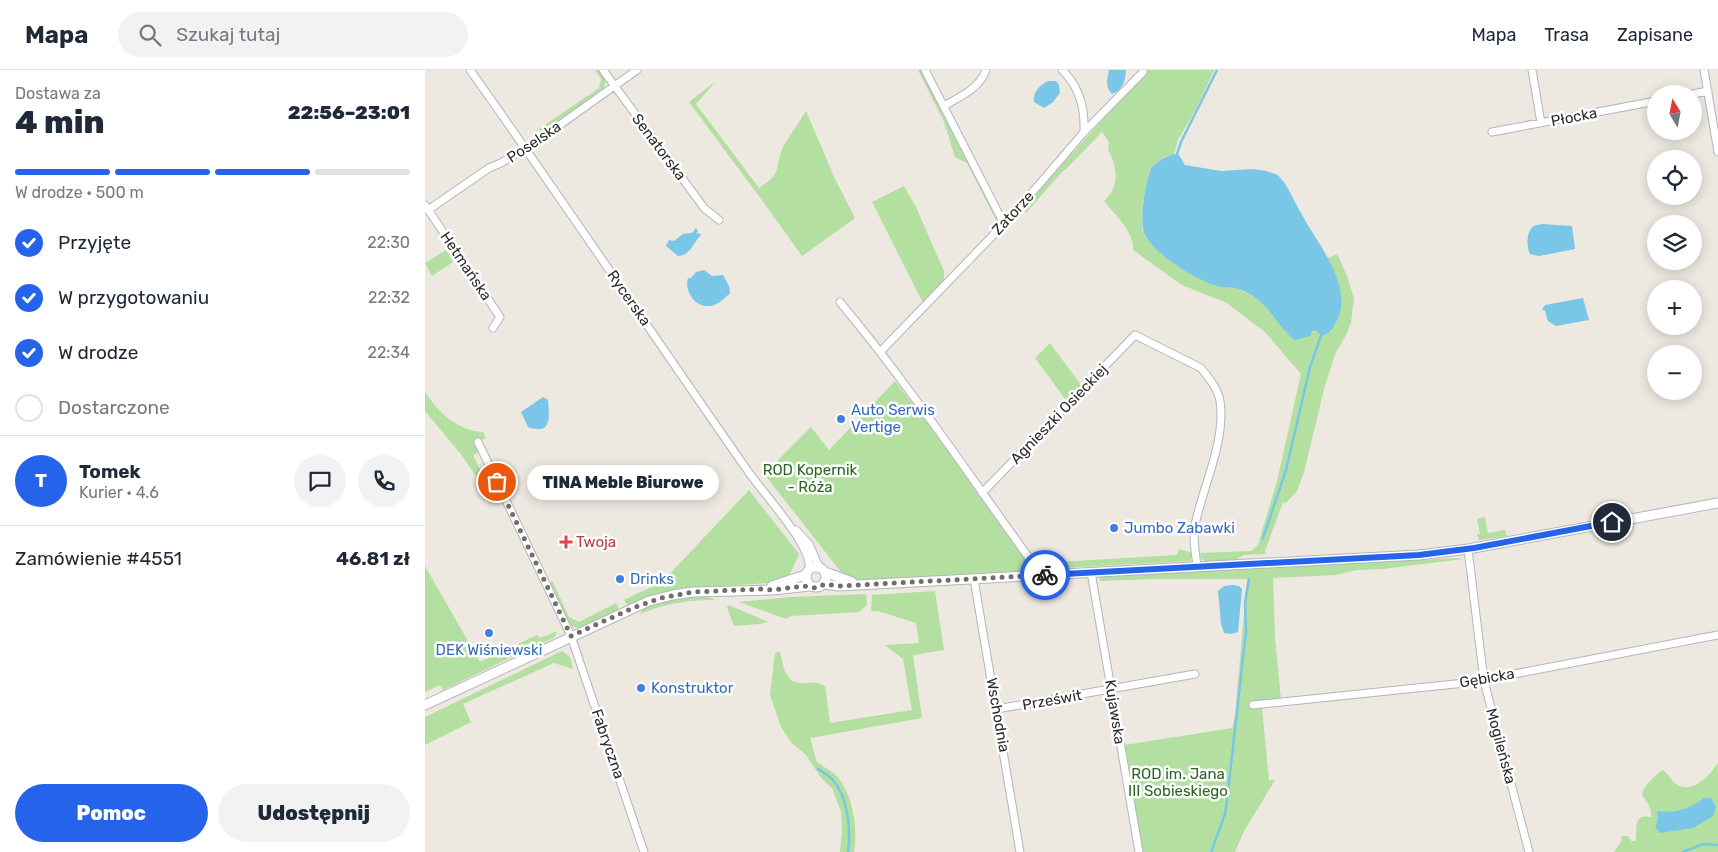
<!DOCTYPE html>
<html lang="pl">
<head>
<meta charset="utf-8">
<style>
	:root { --surface:#fff; --page:#f2f2f3; --text:#1f2937; --muted:#747a83; --line:#e0e1e3; --accent:#2563eb }
	body { margin:0; font-family:Rubik,sans-serif; background:var(--page); color:var(--text); height:100vh; display:flex; flex-direction:column; font-size:19px; white-space:nowrap }
	* { box-sizing:border-box; margin:0 }
	p { font-size:16px; color:var(--muted) }
	.icon { flex:none; width:28px; height:28px; fill:none; stroke:currentColor; stroke-width:2; stroke-linecap:round; stroke-linejoin:round }
	.map { position:relative; flex:1; overflow:hidden }
	.side { display:flex; flex-direction:column; background:var(--surface); width:425px }
	.side>* { flex:none }
	.needle { width:32px; rotate:350deg }
	.fabs { position:absolute; left:1222px; top:15px; display:grid; gap:10px }
	.fabs a { display:grid; place-items:center; width:55px; height:55px; border-radius:50%; background:var(--surface); box-shadow:0 2px 12px #0003; font-size:25px }
	.pin { position:absolute; display:grid; place-items:center; width:42px; height:42px; color:#fff; margin:-21px; border:2px solid #fff; border-radius:50%; box-shadow:0 1px 5px #0007 }
	.courier { position:absolute; display:grid; place-items:center; width:50px; height:50px; margin:-25px; border:4px solid #2563eb; border-radius:50%; background:#fff; color:#222; box-shadow:0 1px 6px #0007 }
	.bubble { position:absolute; height:35px; border-radius:18px; background:var(--surface); box-shadow:0 2px 12px #0003; font-size:16px; font-weight:800; line-height:35px; text-align:center }
	.overview em { font-style:normal; font-weight:800 }
	.overview div { display:flex; flex-direction:column-reverse }
	.overview { display:flex; align-items:center; justify-content:space-between; height:85px; padding:0 15px }
	h1 { font-size:32px; font-weight:800; line-height:38px }
	.bar { display:grid; grid-template-columns:repeat(4,1fr); gap:8px 5px; align-content:center; height:60px; padding:0 15px }
	.bar i { height:6px; border-radius:4px; background:var(--line) }
	.bar .selected { background:var(--accent) }
	.bar p { grid-column:span 4 }
	.line { display:flex; align-items:center; gap:12px; padding:0 15px; border-top:1px solid var(--line) }
	.line div { flex:1 }
	.round { display:grid; place-items:center; flex:none; width:52px; height:52px; border-radius:26px; background:var(--page) }
	ol { padding:0 15px; list-style:none }
	li { display:flex; align-items:center; gap:15px; height:55px }
	li p { margin-inline-start:auto }
	li .icon { padding:5px; border-radius:50%; background:var(--accent); color:#fff; stroke-width:4 }
	li:last-child { color:var(--muted) }
	li i { width:28px; height:28px; border:2px solid var(--line); border-radius:50% }
	.action { display:flex; gap:10px; margin-top:auto; padding:10px 15px }
	.action a { flex:1; height:58px; border-radius:30px; background:var(--accent); color:#fff; font-size:20px; font-weight:800; line-height:58px; text-align:center }
	.action a+a { background:var(--page); color:var(--text) }
	header { display:flex; align-items:center; gap:30px; box-sizing:border-box; height:70px; padding:0 25px; background:var(--surface); border-bottom:1px solid var(--line) }
	header strong { font-size:24px }
	nav { display:flex; gap:28px; margin-inline-start:auto; font-size:18px }
	.search { width:350px; height:45px; background:var(--page); display:flex; align-items:center; gap:12px; box-sizing:border-box; padding:0 18px; border-radius:28px; color:var(--muted); font-size:19px }
	main { display:flex; flex:1; min-height:0 }
	.map>svg:first-child { display:block }
	.green { fill:#b3dfa0 }
	.water { fill:#7ac6e7 }
	.lines { fill:none; stroke-linecap:round; stroke-linejoin:round }
	.stream { stroke:#7ac6e7; stroke-width:2.5 }
	.minor-casing { stroke:#b3b5bf; stroke-width:9 }
	.tertiary-casing { stroke:#b3b5bf; stroke-width:11 }
	.minor { stroke:#fff; stroke-width:7 }
	.tertiary { stroke:#fff; stroke-width:9 }
	.done { stroke:#706e6b; stroke-width:5; stroke-dasharray:0 9 }
	.route { stroke:#2563eb; stroke-width:6 }
	.shop-dot { fill:#3f7fe0; stroke:#fff; stroke-width:2 }
	.health-dot { fill:#e0444e; stroke:#fff; stroke-width:2 }
	.labels { text-anchor:middle; stroke-width:5; stroke-linejoin:round; paint-order:stroke }
	.street-label { font-size:15px; fill:#2c2c2c; stroke:#fff }
	.shop-label { font-size:15px; fill:#366cbe; stroke:#fff; text-anchor:start }
	.park-label { font-size:15px; fill:#2b6620; stroke:#fff }
	.health-label { font-size:15px; fill:#be3a42; stroke:#fff; text-anchor:start }
</style>
</head>
<body>
<header>
<strong>Mapa</strong>
<div class="search"><svg class="icon" aria-label="search" viewBox="0 0 24 24"><circle cx="10" cy="10" r="6"/><path d="M15 15l6 6"/></svg>Szukaj tutaj</div>
<nav><a>Mapa</a><a>Trasa</a><a>Zapisane</a></nav>
</header>
<main>
<section class="side">
<div class="overview"><div><h1>4 min</h1><p>Dostawa za</p></div><em>22:56–23:01</em></div>
<div class="bar"><i class="selected"></i><i class="selected"></i><i class="selected"></i><i></i><p>W drodze · 500 m</p></div>
<ol>
<li><svg class="icon" aria-label="check" viewBox="0 0 24 24"><path d="M5 12l5 5 9-10"/></svg>Przyjęte<p>22:30</p></li>
<li><svg class="icon" aria-label="check" viewBox="0 0 24 24"><path d="M5 12l5 5 9-10"/></svg>W przygotowaniu<p>22:32</p></li>
<li><svg class="icon" aria-label="check" viewBox="0 0 24 24"><path d="M5 12l5 5 9-10"/></svg>W drodze<p>22:34</p></li>
<li><i></i>Dostarczone</li>
</ol>
<div class="line" style="height:90px"><b class="round" style="background:var(--accent);color:#fff">T</b><div><b>Tomek</b><p>Kurier · 4.6</p></div><a class="round"><svg class="icon" aria-label="chat" viewBox="0 0 24 24"><path d="M4 5h16v11H9l-5 4z"/></svg></a><a class="round"><svg class="icon" aria-label="phone" viewBox="0 0 24 24"><path d="M5 4h4l2 5-3 2q2 4 5 5l2-3 5 2v4C11 20 4 13 5 4z"/></svg></a></div>
<div class="line" style="height:65px"><div>Zamówienie #4551</div><b>46.81 zł</b></div>
<div class="action"><a>Pomoc</a><a>Udostępnij</a></div>
</section>
<div class="map">
<svg width="1293" height="782" viewBox="0 0 1293 782">
	<rect width="100%" height="100%" fill="#ede8e0"/>
	<!-- green -->
	<path class="green" d="M170 0H174C178 6 182 11 179 18L117 63 114 59 174 18 176 9Z
		M493 0H497L571 146V150L542 93 530 87 519 52Z
		M714 0H789L772 37 753 70 749 84 737 89 726 98C721 113 713 150 719 164 721 167 725 171 727 173L788 215 812 218 835 230 852 248 861 263 892 261 913 211 903 188 912 184 922 206 929 228 926 253 921 265 910 284 899 319 879 402 872 421 861 433 858 432 840 481 841 484 819 485 808 491 781 492 776 488 775 483 826 481 833 475 853 407 876 304 841 263 802 233 757 215 708 180C710 162 689 144 679 131 695 117 693 97 683 80L684 72 677 62 642 98 637 102 601 143 598 138 670 58 717 8Z
		M291 11 271 34 334 118C360 102 348 97 359 75 366 64 374 52 381 41L410 109 430 148 377 186 339 133 264 32Z
		M479 116 491 137 519 201V211L498 233 447 132Z
		M21 180 28 192 7 206 0 193Z
		M625 273 656 315 641 330 610 288Z
		M470 311 505 356 593 478 605 494 603 501 435 510 417 508 418 502H416L339 404 386 357 404 380Z
		M0 322C13 342 33 361 58 362L61 368 50 373 54 382 48 385 64 418 60 419 35 383 0 341Z
		M324 420 374 484 364 506H359V512L257 519 239 522 203 536 199 530 237 512Z
		M1060 447 1063 463 1080 460 1082 466 1054 470 1052 464H1055L1052 449Z
		M754 479 767 483 766 491 620 499 615 493 752 485Z
		M1032 488 1038 489 958 499 932 500 910 505 848 508 850 568 856 629 825 631 826 639 837 638 844 710H850L818 763 810 782H718L700 675 807 658 810 646 822 509H730L674 511 676 506Z
		M0 496 55 592 112 565 115 568 132 561 130 567 112 576 109 571 100 575 102 580 18 620 15 615 0 622Z
		M127 510 144 547 154 552 191 533 194 540 155 558 148 557 144 554 125 514Z
		M510 521 519 580 488 585 497 648 385 668 392 692C398 697 407 701 412 706 428 725 433 758 429 782H415L417 760 416 741 407 718 397 709 381 685 366 672 356 657 345 625 350 583 355 581C358 596 360 615 380 613 389 612 392 612 400 616L405 653 487 640 478 589 460 575 494 573 491 553 453 541H446L447 525Z
		M441 524 442 535 434 542 366 546 361 549 314 532 366 527Z
		M280 525 290 530C261 530 243 533 215 544L218 538C238 530 259 527 280 525Z
		M304 535 343 552 334 554 310 556 308 554 302 537Z
		M137 581 145 587 148 599 129 593 38 634 46 652 0 675V647Z
		M1293 693V782H1189L1196 772 1197 766H1203L1206 771H1211C1212 765 1209 749 1217 747 1220 746 1223 747 1226 747 1227 738 1222 732 1217 725 1219 715 1229 707 1237 700 1243 702 1245 710 1251 714 1267 725 1284 706 1293 693Z"/>
	<!-- water -->
	<path class="water" d="M684 0H701C701 10 697 21 687 24 680 17 682 9 684 0Z
		M623 11H631L634 15 635 23 628 32 619 38 609 32C607 23 615 15 623 11Z
		M749 84 754 85 760 95 796 101 829 99 841 101 853 105 861 115C868 128 874 140 881 152 898 180 930 222 910 254 906 261 903 264 896 266L892 261H887L885 266 870 270C853 258 846 237 828 226 823 223 816 219 810 218 803 217 795 217 788 215 766 206 732 186 720 165 713 152 721 112 726 98L737 89Z
		M1117 154 1147 156 1150 179 1114 186 1105 184C1102 178 1101 165 1106 159 1108 155 1113 155 1117 154Z
		M271 158 273 161 271 164 274 163 276 165C268 173 266 185 253 186L241 176 244 170 249 171 258 164 267 163Z
		M279 200 287 206 298 205 304 216 305 223C300 228 292 236 284 236 270 237 259 221 263 208H266L271 202Z
		M1158 228 1164 250 1131 256 1123 251 1120 241 1117 239 1120 235Z
		M118 327 123 330C124 346 128 366 103 357L96 342Z
		M808 515 814 516 817 519 813 562 806 564 799 563 796 554 793 521 799 516Z
		M1279 728H1286L1291 737 1288 746 1268 758 1235 763 1230 757 1233 750 1232 741C1250 744 1264 739 1279 728Z"/>
	<g class="lines">
		<!-- stream -->
		<path class="stream" d="M752 84 756 72 792 0
			M838 468 861 400 885 297 896 266
			M393 699C398 702 403 705 407 709 423 726 426 760 423 782
			M786 782 800 744 803 722 821 561 820 532 824 509
			M1258 782 1278 774 1293 775"/>
		<defs>
			<path id="minor" d="M45 0C140 133 231 270 325 404 339 424 388 477 384 499
				M178 0 279 138 294 150
				M500 0 579 154
				M637 0C654 16 660 39 659 62
				M1107 0 1116 53
				M1279 0 1293 82
				M1268 24 1283 21
				M519 36C536 26 554 19 561 0
				M1067 62 1231 31
				M0 135 75 247 68 258
				M3 140 64 98 76 93 112 71 212 0
				M415 232C484 315 544 405 607 492L610 505
				M456 281 579 154 618 110 659 62 718 2
				M53 372 146 566 219 782
				M557 423 710 265 776 298C784 308 793 319 795 331 801 371 778 416 770 455 767 467 771 484 772 497
				M371 460 384 474 394 497
				M1043 479 1059 611 1104 782
				M666 502 714 782
				M549 509 595 782
				M828 635 1059 611 1089 604 1293 565
				M572 639 770 604"/>
			<path id="tertiary" d="M381 507a10 10 0 1 1 20 0a10 10 0 1 1-20 0Z
				M400 502 427 512
				M400 514 413 516 994 485 1043 479 1293 433
				M347 516 380 505
				M0 635 224 531 248 525 268 522 348 520 384 516"/>
		</defs>
		<!-- minor casing -->
		<use href="#minor" class="minor-casing"/>
		<!-- tertiary casing -->
		<use href="#tertiary" class="tertiary-casing"/>
		<!-- minor -->
		<use href="#minor" class="minor"/>
		<!-- tertiary -->
		<use href="#tertiary" class="tertiary"/>
	</g>
	<g class="lines">
		<!-- done -->
		<path class="done" d="M72 412 146 566 208 538 236 528 268 522 337 519 348 520 379 516 391 518 400 514 413 516 620 505"/>
		<!-- route -->
		<path class="route" d="M620 505 994 485 1049 478 1187 452"/>
	</g>
	<!-- markers -->
	<g class="shop-dot">
		<circle cx="416" cy="349" r="5"/>
		<circle cx="689" cy="458" r="5"/>
		<circle cx="195" cy="509" r="5"/>
		<circle cx="64" cy="563" r="5"/>
		<circle cx="216" cy="618" r="5"/>
	</g>
	<path class="health-dot" d="M138.5 464.5h5v5h5v5h-5v5h-5v-5h-5v-5h5z"/>
	<g class="labels">
		<!-- street labels -->
		<g class="street-label">
			<text transform="translate(1149 47) rotate(-11)" y="5">Płocka</text>
			<text transform="translate(109 72) rotate(-34)" y="5">Poselska</text>
			<text transform="translate(234 77) rotate(53)" y="5">Senatorska</text>
			<text transform="translate(588 143) rotate(-47)" y="5">Zatorze</text>
			<text transform="translate(41 196) rotate(56)" y="5">Hetmańska</text>
			<text transform="translate(204 228) rotate(55)" y="5">Rycerska</text>
			<text transform="translate(634 344) rotate(-46)" y="5">Agnieszki Osieckiej</text>
			<text transform="translate(1062 608) rotate(-10)" y="5">Gębicka</text>
			<text transform="translate(627 630) rotate(-10)" y="5">Prześwit</text>
			<text transform="translate(690 642) rotate(81)" y="5">Kujawska</text>
			<text transform="translate(573 645) rotate(80)" y="5">Wschodnia</text>
			<text transform="translate(183 674) rotate(71)" y="5">Fabryczna</text>
			<text transform="translate(1076 676) rotate(75)" y="5">Mogileńska</text>
		</g>
		<!-- shop labels -->
		<g class="shop-label">
			<text x="426" y="345">Auto Serwis<tspan x="426" dy="17">Vertige</tspan></text>
			<text x="699" y="463">Jumbo Zabawki</text>
			<text x="205" y="514">Drinks</text>
			<text x="64" y="585" text-anchor="middle">DEK Wiśniewski</text>
			<text x="226" y="623">Konstruktor</text>
		</g>
		<!-- park labels -->
		<g class="park-label">
			<text x="385" y="405">ROD Kopernik<tspan x="385" dy="17">- Róża</tspan></text>
			<text x="753" y="709">ROD im. Jana<tspan x="753" dy="17">III Sobieskiego</tspan></text>
		</g>
		<!-- health labels -->
		<g class="health-label">
			<text x="151" y="477">Twoja</text>
		</g>
	</g>
</svg>
<div class="fabs">
<a><svg class="needle" viewBox="-14 -14 28 28"><path d="M0-13l5 13h-10z" fill="#e53935"/><path d="M0 13l5-13h-10z" fill="#747a83"/></svg></a>
<a><svg class="icon" aria-label="locate" viewBox="0 0 24 24"><circle cx="12" cy="12" r="6"/><path d="M12 2v4M12 18v4M2 12h4M18 12h4"/></svg></a>
<a><svg class="icon" aria-label="layers" viewBox="0 0 24 24"><path d="M12 4l9 5-9 5-9-5zM3 14l9 5 9-5"/></svg></a>
<a>+</a>
<a>−</a>
</div>
<div class="pin" style="left:72px;top:412px;background:#ea580c"><svg class="icon" aria-label="bag" viewBox="0 0 24 24"><path d="M5 8h14l-1 12H6zM9 8a3 3 0 0 1 6 0"/></svg></div>
<div class="pin" style="left:1187px;top:452px;background:#1f2937"><svg class="icon" aria-label="home" viewBox="0 0 24 24"><path d="M3 11l9-7 9 7M6 9v11h12V9"/></svg></div>
<div class="courier" style="left:620px;top:505px"><svg class="icon" aria-label="bike" viewBox="0 0 24 24"><circle cx="6" cy="16" r="4"/><circle cx="18" cy="16" r="4"/><path d="M6 16l4-8h5l3 8M10 8l3 8H6M13 5h3"/></svg></div>
<div class="bubble" style="left:102px;top:395px;width:192px">TINA Meble Biurowe</div>
</div>
</main>
</body>
</html>
